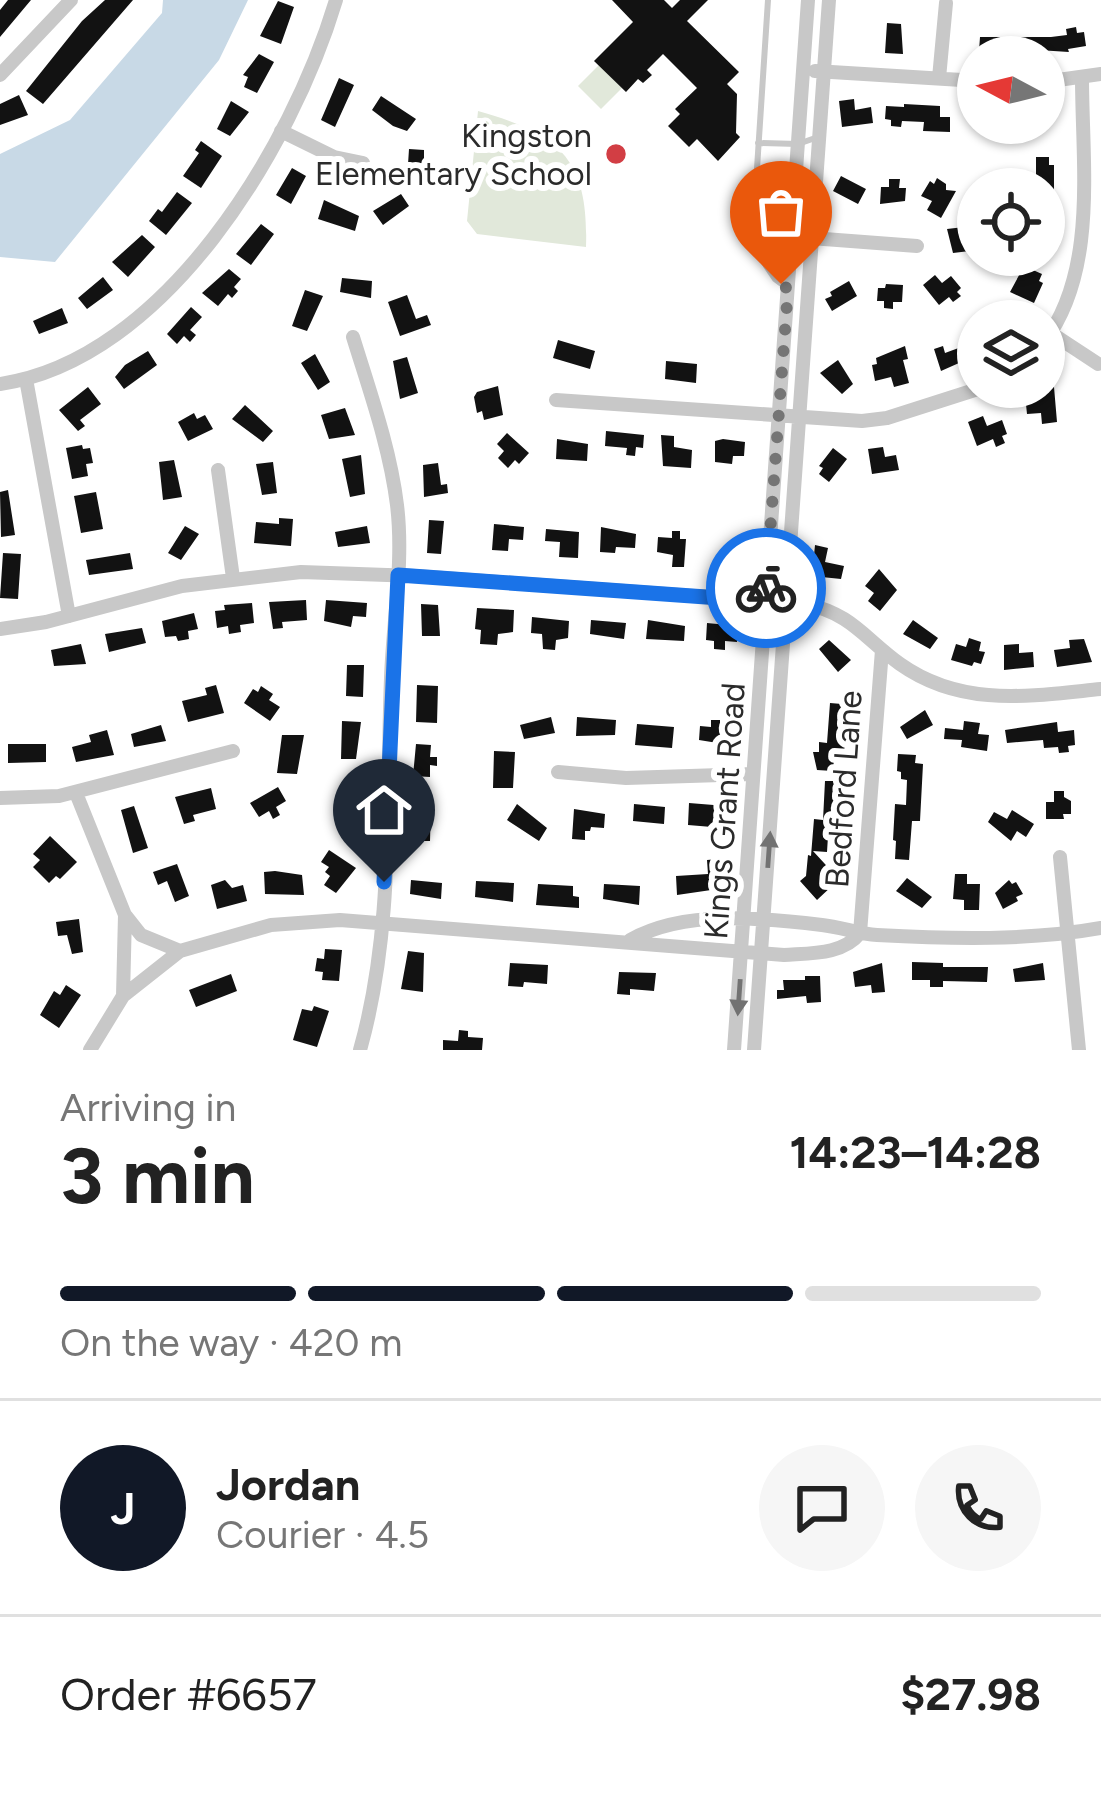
<!DOCTYPE html>
<html lang="en">
<head>
<meta charset="utf-8">
<style>
	:root { --surface:#fff; --page:#f6f6f6; --text:#222; --muted:#767676; --line:#e0e0e0; --accent:#111827 }
	body { margin:0; font-family:Figtree,sans-serif; background:var(--page); color:var(--text); height:100vh; display:flex; flex-direction:column; font-size:45px; white-space:nowrap }
	* { box-sizing:border-box; margin:0 }
	p { font-size:39px; color:var(--muted) }
	.icon { flex:none; width:66px; height:66px; fill:none; stroke:currentColor; stroke-width:2; stroke-linecap:round; stroke-linejoin:round }
	.map { position:relative; height:1050px; overflow:hidden }
	.side { display:flex; flex-direction:column; background:var(--surface); flex:1 }
	.side>* { flex:none }
	.needle { width:78px; rotate:277deg }
	.controls { position:absolute; left:957px; top:36px; display:grid; gap:24px }
	.controls a { display:grid; place-items:center; width:108px; height:108px; border-radius:50%; background:var(--surface); box-shadow:0 3px 9px #0004; font-size:60px }
	.pin { position:absolute; display:grid; place-items:center; width:102px; height:102px; color:#fff; margin:-123px -51px; border-radius:50% 50% 50% 0; rotate:-45deg; box-shadow:0 0 12px #0007 }
	.pin .icon { rotate:45deg }
	.courier { position:absolute; display:grid; place-items:center; width:120px; height:120px; margin:-60px; border:9px solid #1a73e8; border-radius:50%; background:#fff; color:#222; box-shadow:0 3px 15px #0007 }
	.headline em { font-style:normal; font-weight:700 }
	.headline div { display:flex; flex-direction:column-reverse }
	.headline { display:flex; align-items:center; justify-content:space-between; height:204px; padding:0 60px }
	h1 { font-size:78px; font-weight:700; line-height:90px }
	.bar { display:grid; grid-template-columns:repeat(4,1fr); gap:18px 12px; align-content:center; height:144px; padding:0 60px }
	.bar i { height:15px; border-radius:9px; background:var(--line) }
	.bar .selected { background:var(--accent) }
	.bar p { grid-column:span 4 }
	.line { display:flex; align-items:center; gap:30px; padding:0 60px; border-top:3px solid var(--line) }
	.line div { flex:1 }
	.round { display:grid; place-items:center; flex:none; width:126px; height:126px; border-radius:63px; background:var(--page) }
	.map>svg:first-child { display:block }
	.green { fill:#e1e8da }
	.water { fill:#c8d9e6 }
	.building { fill:#121212 }
	.lines { fill:none; stroke-linecap:round; stroke-linejoin:round }
	.service { stroke:#c8c8c8; stroke-width:6 }
	.minor { stroke:#c8c8c8; stroke-width:14 }
	.oneway { fill:#727272 }
	.done { stroke:#757575; stroke-width:12; stroke-dasharray:0 21.6 }
	.route { stroke:#1a73e8; stroke-width:15 }
	.poi-dot { fill:#d23e44; stroke:#fff; stroke-width:4.5 }
	.labels { text-anchor:middle; stroke-width:12; stroke-linejoin:round; paint-order:stroke }
	.poi-label { font-size:33px; fill:#2b2b2b; stroke:#fff; text-anchor:end }
	.street-label { font-size:33px; fill:#2b2b2b; stroke:#fff }
</style>
</head>
<body>
<div class="map">
<svg width="1101" height="1050" viewBox="0 0 1101 1050">
	<rect width="100%" height="100%" fill="#fff"/>
	<!-- green -->
	<path class="green" d="M599 65 622 88 601 109 578 86Z
		M478 111C560 134 589 159 586 247L477 234 467 221Z"/>
	<!-- water -->
	<path class="water" d="M163 0H248L219 60 55 262 0 257V154L70 120 162 13Z"/>
	<!-- building -->
	<path class="building" d="M8 0H31L0 37V10Z
		M105 0H133L43 104 26 91 82 21Z
		M612 0H664L672 8 680 0H708L687 21 739 72 727 84 737 94 736 133 740 137 718 161 697 139 689 147 668 126 680 114 675 109 697 88 663 54 647 70 652 75 643 83 638 79 626 92 594 61 633 22Z
		M278 1 294 7 281 44 260 36Z
		M887 23 901 24 903 54 885 53Z
		M1076 27 1077 33 1084 32 1086 46 1068 49 1069 52 1038 50V55L1016 56V53L979 51 980 37H1051L1067 35 1066 29Z
		M259 54 274 62 257 93 244 87 248 77 243 75Z
		M339 78 354 85 335 127 321 120Z
		M19 95 28 115 0 125V104Z
		M381 96 416 119 407 131 393 126 372 110Z
		M854 99 855 110 871 107 873 123 842 127 839 101Z
		M231 101 249 112 230 136 217 129Z
		M904 104 940 106V117H950V132L923 131 924 122 902 121 901 127 891 126V120L885 119 886 106 904 107Z
		M201 141 222 156 201 188 183 176 199 153 195 150Z
		M409 149 424 150V164L425 170 432 171 431 181 407 180Z
		M1036 157H1049V165H1054V193L1027 187V175H1036Z
		M292 168 306 176 291 204 276 195Z
		M841 176 866 189 858 204 833 191Z
		M937 178 946 184V190L956 191 941 218 927 210 932 201 921 196 930 181 934 184Z
		M889 179H900L899 188H906L905 201 880 204 881 187H889Z
		M177 192 192 203 166 235 149 221 158 209 162 212Z
		M401 194 409 206 383 225 373 211Z
		M324 200 359 216 355 231 318 219Z
		M261 224 274 234 251 265 236 254Z
		M964 227 965 234 978 233V250L953 253 947 229Z
		M142 235 155 247 128 277 112 262Z
		M1024 266 1042 274 1039 281 1043 283 1034 303 1010 292Z
		M229 269 241 279 234 287 238 291 232 298 228 294 218 306 202 293Z
		M935 275 942 283 951 276 961 288 957 292 961 296 953 302 949 297 939 305 923 285Z
		M103 277 113 290 87 309 78 298Z
		M342 278 372 281 371 298 340 292Z
		M849 281 857 296 832 311 825 299 832 296 830 292Z
		M886 284 903 285 902 302H893V309L884 308V301H877L878 288H885Z
		M305 290 323 296 307 331 292 326Z
		M407 295 416 319 427 315 431 325 400 336 388 302Z
		M191 307 202 317 190 330 196 335 190 342 184 336 177 344 167 334Z
		M62 308 68 323 39 334 33 321Z
		M558 340 595 351 590 369 553 358Z
		M905 346 908 359 903 360 909 383 894 387 891 377 875 381 872 365 877 364 876 358Z
		M943 346 945 353 964 346 968 359 941 371 934 349Z
		M148 351 157 365 124 389 115 377 125 365Z
		M315 354 330 382 318 390 301 363Z
		M407 357 418 393 400 399 393 361Z
		M838 360 853 384 842 394 820 373Z
		M666 361 697 364 696 383 665 379Z
		M498 386 503 415 484 420 482 411 477 413 474 397 477 392Z
		M88 387 101 404 80 420 85 426 78 431 59 410Z
		M1054 387 1057 422 1042 424 1041 413 1027 414 1025 395 1033 394V389Z
		M245 405 273 431 263 442 232 419Z
		M345 408 355 435 329 439 321 415Z
		M194 413 197 419 205 415 213 429 188 441 178 422Z
		M983 416 987 426 1002 420 1007 434 1002 436 1005 443 996 447 993 439 977 446 968 422Z
		M606 431 644 435 643 448 636 447 635 456 626 455 627 448 605 446Z
		M507 433 529 453 519 464 515 460 508 468 498 458 504 451 497 444Z
		M661 435 674 436V447L692 450 691 468 663 466Z
		M557 439 588 444 587 461 556 459Z
		M723 439 745 442 744 456H733L732 464 715 462V441Z
		M82 445 83 449 90 448 93 463 86 464 88 476 72 479 66 448Z
		M883 447 885 457 896 455 899 470 872 474 868 449Z
		M833 448 847 459 829 482 819 474 823 468 819 466Z
		M361 455 365 494 350 497 342 459Z
		M174 460 182 497 163 500 159 462Z
		M273 462 277 493 262 495 256 464Z
		M438 463 441 485 447 484 448 493 424 497 423 465Z
		M8 490 15 535 1 537 0 492Z
		M96 492 103 529 81 533 74 496Z
		M279 518 293 519 291 546 254 543 256 522 279 524Z
		M429 520 444 521 441 554 427 553Z
		M494 524 524 527 523 540 509 539 508 551 492 550Z
		M185 526 199 534 181 560 168 553Z
		M367 526 370 543 338 547 335 532Z
		M601 527 636 534 635 548 616 547 615 553 600 552Z
		M546 529 579 532 578 558 559 557 560 542 545 541Z
		M672 531H680V539H686L684 567H672L673 555 657 552 658 537 672 538Z
		M815 545 828 548 825 562 844 566 841 579 812 576Z
		M3 553 21 554 18 599 0 598Z
		M130 553 133 569 89 575 86 560Z
		M879 569 897 590 880 611 868 601 874 593 865 586Z
		M306 600 307 620 282 622 283 628 273 629 269 602Z
		M326 600 367 603 366 617 353 616 351 627 324 621Z
		M252 603 254 623 240 625 241 632 229 634 228 626 217 628 215 611 225 610 224 605Z
		M421 604 438 605 440 636H422Z
		M477 608 514 610 513 632 498 634 497 645 480 644 481 630 475 629Z
		M194 613 198 629 188 631 189 639 178 641 176 636 165 637 162 621Z
		M532 617 569 621 568 638 556 640 555 650 543 649 542 634 531 633Z
		M591 620 626 623 624 639 590 634Z
		M648 620 685 626 684 641 646 639Z
		M913 620 938 638 930 649 903 634Z
		M707 623 738 626 737 642 725 641V650L714 649V641L706 640Z
		M142 628 146 643 109 652 105 634Z
		M969 638 981 642 979 651 985 652 981 664 974 662 972 666 951 660 956 644 966 647Z
		M1084 639 1092 662 1057 667 1054 650 1070 648 1069 640Z
		M829 640 851 660 838 672 819 649Z
		M81 644 86 664 54 666 51 650Z
		M1019 644V653L1033 652 1034 667 1004 670V645Z
		M347 665H364L363 697 346 696Z
		M216 685 224 713 188 722 182 701 207 695 205 688Z
		M417 685 438 686 437 723 416 722Z
		M261 686 273 694 269 700 280 707 270 721 244 703 253 689 258 692Z
		M830 703 842 704V710H846L844 760 834 759 833 771 817 770 813 752H819V742L827 743Z
		M925 710 933 725 907 739 900 727Z
		M551 717 555 733 524 739 520 725Z
		M577 717 616 720 615 735 576 736Z
		M711 720H720V727L731 728 730 745 699 740 700 726 711 727Z
		M342 721 361 722 356 759H341Z
		M964 721 980 723 978 734 989 735 987 751 961 747 962 740 944 739 945 728 963 730Z
		M1057 722 1058 732 1074 730 1075 745 1068 746 1069 752 1059 753 1058 747 1044 748 1043 740 1007 743 1005 730Z
		M637 724 674 727 672 748 635 745Z
		M161 725 166 741 134 747 131 734Z
		M107 730 114 755 76 762 72 747 91 742 89 735Z
		M282 735H304L297 774 277 773Z
		M8 744H46V762L8 763Z
		M416 744 431 745 430 757H437V766L430 765V777L413 776Z
		M494 751 515 752 513 788H493Z
		M898 754 916 755 915 763 923 764 920 821H912L909 860 895 859 896 841 893 840 895 804 906 805 907 780 901 779V772L897 771Z
		M342 781 359 782 358 813 342 812Z
		M825 781H840L838 836H828L827 852 813 851 836 876 830 882 833 885 817 900 800 881 806 876 808 855 811 856 814 819 823 820Z
		M278 787 286 801 276 807 280 815 273 819 269 811 259 817 250 803Z
		M211 788 216 809 193 815 195 821 184 824 175 797Z
		M1054 791H1064V797L1071 801V814H1063L1064 819H1046V802H1054Z
		M416 803 431 804 430 841H411Z
		M689 803 726 806 724 828 688 825Z
		M517 804 547 828 539 841 507 820Z
		M634 804 665 807 664 824 633 821Z
		M134 806 148 848 133 853 121 810Z
		M574 809 605 814 604 828 591 827 590 831H585V840L572 839Z
		M1012 810 1034 824 1026 837 1017 831 1011 841 988 822 994 812 1007 819Z
		M50 836 77 862 60 879 56 876 49 883 33 867 40 860 33 854Z
		M329 850 356 868 336 893 324 885 330 876 325 872 329 867 321 862Z
		M718 859V889L677 895 676 876 708 874 707 860Z
		M177 864 189 896 175 902 167 881 158 885 153 872Z
		M275 871 302 875 304 895 265 894 264 872Z
		M955 874H967V884H980L979 910H964V900L953 899Z
		M907 878 932 897 922 908 896 891Z
		M225 880 232 888 243 885 247 901 217 909 211 885Z
		M411 880 442 883 441 899 410 894Z
		M1009 880 1012 884 1016 882 1023 894 1016 897 1018 901 1003 909 995 893Z
		M476 881 514 883 513 902 475 897Z
		M538 884 573 886V896L579 897V908L536 905Z
		M604 884 640 886 639 905 603 899Z
		M79 919 83 952 72 954 67 935 58 936 56 922Z
		M325 949 342 950 339 981 322 980 323 972 315 971 317 958 324 959Z
		M408 951 424 953 423 992 401 989Z
		M912 962 943 963V967H988L987 982 943 981V987H930V980H912Z
		M510 963 548 965 547 984 524 982 523 987 508 986Z
		M882 963 885 992 872 993 871 985 855 987 853 972Z
		M1043 963 1045 980 1015 982 1013 969Z
		M619 972 656 973 654 991 630 989V995L617 994Z
		M231 974 237 991 196 1007 189 990Z
		M805 976H820L821 1002 807 1003 806 996 777 999V990H784L783 980H805Z
		M66 985 81 995 59 1028 40 1015 54 991 60 995Z
		M314 1006 329 1011 317 1047 293 1040 302 1009 312 1011Z
		M459 1030 468 1031V1037L483 1038 482 1050H443V1040L458 1041Z"/>
	<g class="lines">
		<!-- service -->
		<path class="service" d="M768 0 752 245 775 279 787 288
			M758 143 798 144 818 137"/>
		<!-- minor -->
		<path class="minor" d="M815 71 978 81
			M0 75 71 0
			M939 78 946 3
			M1044 82 1101 74
			M281 131 334 157 363 163
			M811 238 917 246
			M1051 333 1098 364
			M353 337C370 392 390 448 397 505 404 562 393 621 391 678 386 802 394 930 360 1050
			M1044 342C1098 271 1082 163 1082 78
			M26 379 69 616
			M0 384C165 360 292 147 336 0
			M556 400 862 421 887 418 984 387
			M218 470 233 578
			M0 629 46 622 182 586 301 572 416 576 806 604C852 614 864 638 900 664 962 708 1030 696 1101 689
			M558 772 626 778 753 774
			M76 793 125 915 123 996
			M0 798 59 796 233 751
			M1060 857 1079 1050
			M126 916 141 935 180 951
			M860 933 882 650
			M630 940C685 909 762 918 822 925 841 927 859 934 877 935 950 939 1030 941 1101 928
			M90 1050 123 996 180 951 271 925 340 920 784 955C810 953 843 955 860 933
			M734 1050 808 0
			M754 1050 829 0"/>
	</g>
	<!-- one-way arrows -->
	<defs><path id="oneway-solid" d="M-6-.8H1V-3.2L6.5 0L1 3.2V.8H-6Z" transform="scale(3)"/></defs>
	<g class="oneway">
		<use href="#oneway-solid" transform="translate(769 850) rotate(-86)"/>
		<use href="#oneway-solid" transform="translate(739 997) rotate(94)"/>
	</g>
	<g class="lines">
		<!-- done -->
		<path class="done" d="M766 588 788 289 781 284"/>
		<!-- route -->
		<path class="route" d="M384 882 398 575 748 600 765 599 766 588"/>
	</g>
	<!-- markers -->
	<circle class="poi-dot" cx="616" cy="154" r="12"/>
	<g class="labels">
		<!-- poi labels -->
		<g class="poi-label">
			<text x="592" y="147">Kingston<tspan x="592" dy="38">Elementary School</tspan></text>
		</g>
		<!-- street labels -->
		<g class="street-label">
			<text transform="translate(843 789) rotate(-86)" y="12">Bedford Lane</text>
			<text transform="translate(724 811) rotate(-86)" y="12">Kings Grant Road</text>
		</g>
	</g>
</svg>
<div class="controls">
<a><svg class="needle" viewBox="-14 -14 28 28"><path d="M0-13l5 13h-10z" fill="#e53935"/><path d="M0 13l5-13h-10z" fill="#767676"/></svg></a>
<a><svg class="icon" aria-label="locate" viewBox="0 0 24 24"><circle cx="12" cy="12" r="6"/><path d="M12 2v4M12 18v4M2 12h4M18 12h4"/></svg></a>
<a><svg class="icon" aria-label="layers" viewBox="0 0 24 24"><path d="M12 4l9 5-9 5-9-5zM3 14l9 5 9-5"/></svg></a>
</div>
<div class="pin" style="left:781px;top:284px;background:#ea580c"><svg class="icon" aria-label="bag" viewBox="0 0 24 24"><path d="M5 8h14l-1 12H6zM9 8a3 3 0 0 1 6 0"/></svg></div>
<div class="pin" style="left:384px;top:882px;background:#1f2937"><svg class="icon" aria-label="home" viewBox="0 0 24 24"><path d="M3 11l9-7 9 7M6 9v11h12V9"/></svg></div>
<div class="courier" style="left:766px;top:588px"><svg class="icon" aria-label="bike" viewBox="0 0 24 24"><circle cx="6" cy="16" r="4"/><circle cx="18" cy="16" r="4"/><path d="M6 16l4-8h5l3 8M10 8l3 8H6M13 5h3"/></svg></div>
</div>
<section class="side">
<div class="headline"><div><h1>3 min</h1><p>Arriving in</p></div><em>14:23–14:28</em></div>
<div class="bar"><i class="selected"></i><i class="selected"></i><i class="selected"></i><i></i><p>On the way · 420 m</p></div>
<div class="line" style="height:216px"><b class="round" style="background:var(--accent);color:#fff">J</b><div><b>Jordan</b><p>Courier · 4.5</p></div><a class="round"><svg class="icon" aria-label="chat" viewBox="0 0 24 24"><path d="M4 5h16v11H9l-5 4z"/></svg></a><a class="round"><svg class="icon" aria-label="phone" viewBox="0 0 24 24"><path d="M5 4h4l2 5-3 2q2 4 5 5l2-3 5 2v4C11 20 4 13 5 4z"/></svg></a></div>
<div class="line" style="height:156px"><div>Order #6657</div><b>$27.98</b></div>
</section>
</body>
</html>
